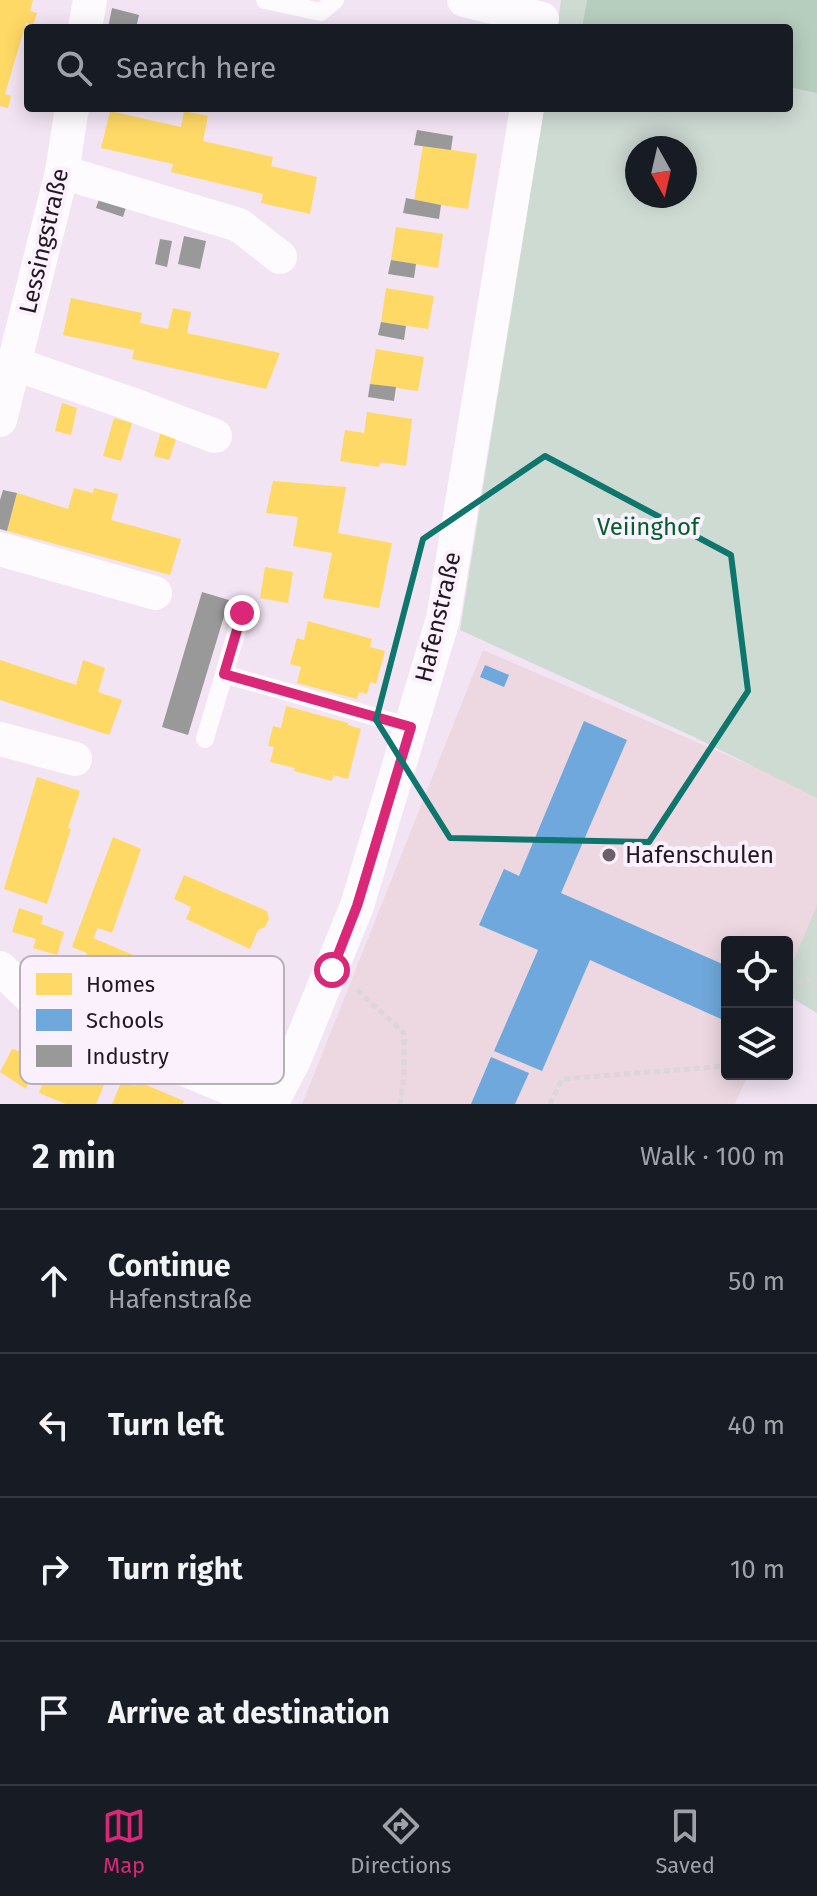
<!DOCTYPE html>
<html lang="en">
<head>
<meta charset="utf-8">
<style>
	body { margin:0; font-family:"Fira Sans",sans-serif; background:#242831; color:#f1f3f6 }
	.controls { position:absolute; right:24px; bottom:24px; display:grid; overflow:hidden; border-radius:8px; box-shadow:0 4px 20px #0003 }
	.controls button { width:72px; height:72px; display:grid; place-items:center; padding:0; border:0; border-bottom:2px solid #363941; background:#171b24; color:#f1f3f6; font:40px sans-serif }
	.compass { position:absolute; left:625px; top:136px; width:72px; height:72px; border-radius:50%; background:#171b24; box-shadow:0 4px 20px #0003; rotate:172deg }
	.stop { position:absolute; width:24px; height:24px; margin:-18px; border:6px solid #db2777; border-radius:50%; background:#fff }
	.stop.end { background:#db2777; border-color:#fff; box-shadow:0 2px 8px #0008 }
	.list { margin:0; padding:0; list-style:none }
	h2 { display:flex; justify-content:space-between; align-items:center; height:104px; margin:0; padding:0 32px; font-size:34px }
	h2 small { font-size:26px; font-weight:400; color:#9ea1a6 }
	.list li { display:grid; grid-template-columns:52px 1fr auto; gap:24px; align-items:center; box-sizing:border-box; height:144px; padding:0 32px; border-top:2px solid #363941 }
	.list b { display:block; font-size:30px; white-space:nowrap }
	.list p { margin:0; font-size:26px; white-space:nowrap; color:#9ea1a6 }
	.list em { font-size:26px; font-style:normal; color:#9ea1a6 }
	.icon { flex:none; width:44px; height:44px; fill:none; stroke:currentColor; stroke-width:2; stroke-linecap:round; stroke-linejoin:round }
	.map { position:relative; flex:none; width:817px; height:1104px; overflow:hidden }
	.search { position:absolute; background:#171b24; box-shadow:0 4px 20px #0003; left:24px; right:24px; top:24px; height:88px; display:flex; align-items:center; gap:20px; box-sizing:border-box; padding:0 28px; border-radius:8px; color:#9ea1a6; font-size:30px }
	.sheet { height:680px; background:#171b24 }
	nav { display:flex; justify-content:space-around; align-items:center; box-sizing:border-box; height:112px; border-top:2px solid #363941; background:#171b24; font-size:22px; color:#9ea1a6 }
	nav a { display:grid; justify-items:center; gap:4px }
	nav .on { color:#db2777 }
	.map>svg:first-child { display:block }
</style>
</head>
<body>
<div class="map">
<svg width="817" height="1104" viewBox="0 0 817 1104">
	<rect width="100%" height="100%" fill="#f2e4f3"/>
	<path fill="#edd8e1" d="M483 650 817 794V915L787 984V942H727V1074H748L735 1104H302Z"/>
	<g fill="#cedbd3" fill-rule="evenodd">
		<path d="M561 0H817V798L692 736 460 630 544 108H789V28H557ZM637 148H685V196H637Z"/>
		<path d="M817 905V1013L787 995V977Z"/>
	</g>
	<path fill="#b6cebe" d="M587 0H817V93L789 87V28H582Z"/>
	<g fill="#ffd966">
		<path d="M0 0H33L30 11 37 13 33 25 26 23 5 94 11 96 8 108 0 106Z"/>
		<path d="M110 111 181 127 184 111 208 116 203 141 273 157 271 166 317 177 310 214 261 203 263 194 171 172 173 164 101 148Z"/>
		<path d="M423 145 477 154 468 209 414 201Z"/>
		<path d="M396 227 443 234 438 268 391 260Z"/>
		<path d="M386 288 434 296 428 329 381 322Z"/>
		<path d="M71 298 142 313 140 323 168 329 173 308 191 312 187 333 280 353 266 389 132 359 134 350 63 335Z"/>
		<path d="M376 349 424 357 418 391 370 384Z"/>
		<path d="M62 403 77 408 71 435 55 431Z"/>
		<path d="M367 412 412 419 406 466 380 462 379 467 340 461 345 430 364 433Z"/>
		<path d="M114 418 132 423 121 461 103 456Z"/>
		<path d="M161 431 177 436 169 460 154 456Z"/>
		<path d="M273 481 346 487 338 533 392 543 379 608 323 598 332 553 293 546 298 517 266 513Z"/>
		<path d="M74 488 93 493 94 488 118 494 111 520 181 539 170 575 7 531 17 493 68 509Z"/>
		<path d="M265 567 293 572 288 603 260 598Z"/>
		<path d="M308 621 372 639 370 647 385 651 376 684 370 682 367 694 359 692 357 699 297 683 301 667 290 664 297 638 304 640Z"/>
		<path d="M0 660 76 685 83 660 105 668 98 692 122 700 109 735 0 700Z"/>
		<path d="M286 706 348 723V725L361 729 348 779 333 775 332 781 294 771 295 768 270 762 274 747 268 746 273 726 281 728Z"/>
		<path d="M37 777 80 791 68 828 71 829 47 904 4 889Z"/>
		<path d="M113 837 141 849 112 933 98 928 93 938 180 975 163 1014 77 978 87 953 72 947Z"/>
		<path d="M184 875 267 911 269 919 265 927 258 930 250 949 186 919 191 907 174 899Z"/>
		<path d="M19 908 43 916 41 924 64 932 57 955 33 948 36 939 12 932Z"/>
		<path d="M12 1049 37 1056 26 1089 0 1072Z"/>
		<path d="M55 1053 108 1075 96 1104H66L39 1093Z"/>
		<path d="M122 1080 135 1086 137 1081 184 1101 183 1104H112Z"/>
	</g>
	<g fill="#6fa8dc">
		<path d="M485 665 509 675 504 687 480 677Z"/>
		<path d="M584 721 627 740 561 893 727 966V1006L721 1019 590 960 542 1071 494 1051 538 950 479 925 504 869 519 876Z"/>
		<path d="M491 1057 529 1073 515 1104H471Z"/>
	</g>
	<g fill="#999">
		<path d="M112 8 139 15 136 28H108Z"/>
		<path d="M417 130 453 136 451 150 414 145Z"/>
		<path d="M101 193 128 201 123 217 96 208Z"/>
		<path d="M406 198 441 205 439 219 403 213Z"/>
		<path d="M184 236 206 241 200 269 178 264Z"/>
		<path d="M160 239 172 241 167 267 155 264Z"/>
		<path d="M391 260 416 264 414 278 388 274Z"/>
		<path d="M381 322 406 326 404 340 378 335Z"/>
		<path d="M370 384 396 387 394 401 368 397Z"/>
		<path d="M3 490 17 493 7 531 0 529V500Z"/>
		<path d="M202 592 229 600 188 735 162 727Z"/>
	</g>
	<g fill="none" stroke-linecap="round" stroke-linejoin="round">
		<g stroke="#dad6da" stroke-width="5" stroke-dasharray="6 4" stroke-linecap="butt">
			<path d="M787 986 817 978"/>
			<path d="M357 990 404 1033V1077L400 1104"/>
			<path d="M550 1104 562 1079 727 1066"/>
		</g>
		<g stroke="#fdfbfd" stroke-width="18">
			<path d="M265 0 321 12 335 0"/>
			<path d="M224 674 411 727"/>
			<path d="M205 739 242 613"/>
		</g>
		<g stroke="#fdfbfd" stroke-width="34">
			<path d="M464 0 542 19"/>
			<path d="M85 28 90 0"/>
			<path d="M62 172 239 225 280 257"/>
			<path d="M15 364 128 403 215 436"/>
			<path d="M0 420 62 172 72 108"/>
			<path d="M0 549 155 593"/>
			<path d="M0 739 75 759"/>
			<path d="M0 968 43 1009 267 1104"/>
			<path d="M271 1104 294 1060 357 906 443 619 527 108"/>
		</g>
	</g>
	<g fill="none" stroke-linecap="round" stroke-linejoin="round">
		<path stroke="#db2777" stroke-width="10" d="M242 613 224 674 411 727 357 906 332 970"/>
	</g>
	<path fill="none" stroke="#0f766e" stroke-width="6" stroke-linejoin="round" d="M545 456 731 555 748 691 649 842 450 838 376 720 423 539Z"/>
	<circle fill="#6a5f6a" stroke="#fbf1fc" stroke-width="3" cx="609" cy="855" r="8"/>
	<g text-anchor="middle" dominant-baseline="central" stroke-width="8" stroke-linejoin="round" paint-order="stroke">
		<g font-size="24" fill="#201721" stroke="#fbf1fc">
			<text transform="translate(44 241) rotate(-77)">Lessingstraße</text>
			<text transform="translate(438 617) rotate(-77)">Hafenstraße</text>
		</g>
		<g font-size="24" fill="#005f2c" stroke="#fbf1fc">
			<text x="648" y="527">Veiinghof</text>
		</g>
		<g font-size="24" fill="#201721" stroke="#fbf1fc" text-anchor="start">
			<text x="625" y="855">Hafenschulen</text>
		</g>
	</g>
	<rect x="20" y="956" width="264" height="128" rx="12" fill="#fbf1fc" stroke="#b9b0ba" stroke-width="2"/>
	<rect x="36" y="973" width="36" height="22" fill="#ffd966"/>
	<rect x="36" y="1009" width="36" height="22" fill="#6fa8dc"/>
	<rect x="36" y="1045" width="36" height="22" fill="#999"/>
	<g font-size="22" fill="#201721">
		<text x="86" y="992">Homes</text>
		<text x="86" y="1028">Schools</text>
		<text x="86" y="1064">Industry</text>
	</g>
</svg>
<div class="controls">
<button><svg class="icon" aria-label="locate" viewBox="0 0 24 24"><circle cx="12" cy="12" r="6"/><path d="M12 2v4M12 18v4M2 12h4M18 12h4"/></svg></button>
<button><svg class="icon" aria-label="layers" viewBox="0 0 24 24"><path d="M12 4l9 5-9 5-9-5zM3 14l9 5 9-5"/></svg></button>
</div>
<svg class="compass" viewBox="-18 -18 36 36"><path d="M0-13l5 13h-10z" fill="#e53935"/><path d="M0 13l5-13h-10z" fill="#9ea1a6"/></svg>
<div class="stop" style="left:332px;top:970px"></div>
<div class="stop end" style="left:242px;top:613px"></div>
<div class="search"><svg class="icon" aria-label="search" viewBox="0 0 24 24"><circle cx="10" cy="10" r="6"/><path d="M15 15l6 6"/></svg>Search here</div>
</div>
<section class="sheet">
<h2>2 min<small>Walk · 100 m</small></h2>
<ul class="list">
<li><svg class="icon" aria-label="ahead" viewBox="0 0 24 24"><path d="M12 20V5M6 11l6-6 6 6"/></svg><div><b>Continue</b><p>Hafenstraße</p></div><em>50 m</em></li>
<li><svg class="icon" aria-label="left" viewBox="0 0 24 24"><path d="M17 20v-9H6M10 6l-5 5 5 5"/></svg><div><b>Turn left</b></div><em>40 m</em></li>
<li><svg class="icon" aria-label="right" viewBox="0 0 24 24"><path d="M7 20v-9h11M14 6l5 5-5 5"/></svg><div><b>Turn right</b></div><em>10 m</em></li>
<li><svg class="icon" aria-label="arrive" viewBox="0 0 24 24"><path d="M6 21V4h12l-3 4 3 4H6"/></svg><div><b>Arrive at destination</b></div></li>
</ul>
</section>
<nav>
<a class="on"><svg class="icon" aria-label="map" viewBox="0 0 24 24"><path d="M3 6l6-2 6 2 6-2v14l-6 2-6-2-6 2zM9 4v14M15 6v14"/></svg>Map</a>
<a><svg class="icon" aria-label="directions" viewBox="0 0 24 24"><path d="M12 3l9 9-9 9-9-9zM9 14v-3h6M13 9l2 2-2 2"/></svg>Directions</a>
<a><svg class="icon" aria-label="saved" viewBox="0 0 24 24"><path d="M7 4h10v16l-5-4-5 4z"/></svg>Saved</a>
</nav>
</body>
</html>
